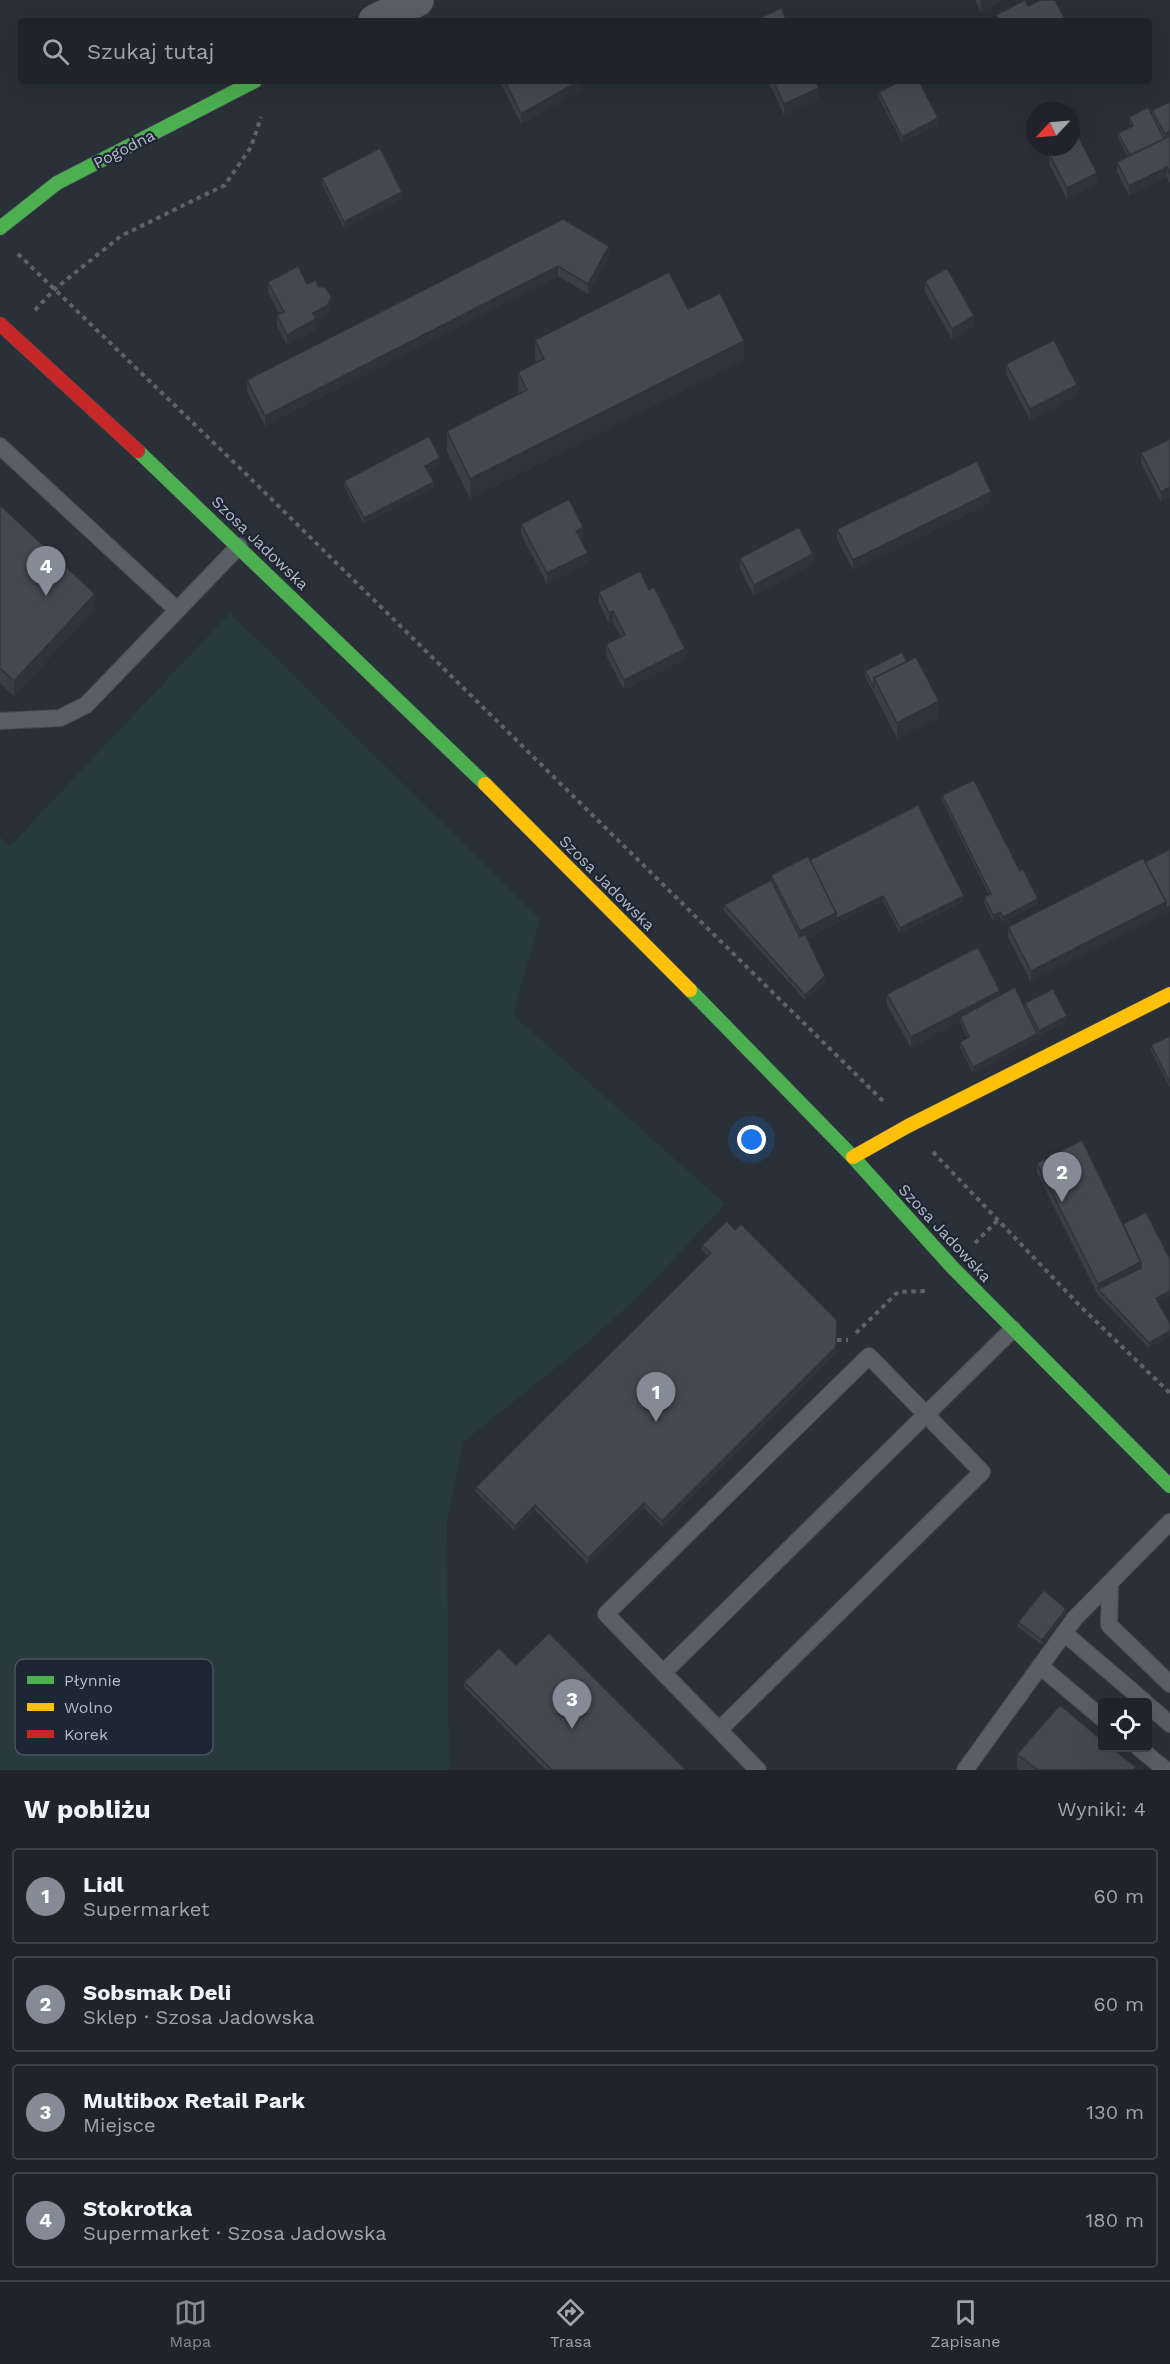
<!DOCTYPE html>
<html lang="pl">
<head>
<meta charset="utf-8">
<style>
	body { margin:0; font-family:"Work Sans",sans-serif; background:#2d3036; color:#f1f3f6 }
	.controls { position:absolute; right:18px; bottom:18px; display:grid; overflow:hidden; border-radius:6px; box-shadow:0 6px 24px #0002 }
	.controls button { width:54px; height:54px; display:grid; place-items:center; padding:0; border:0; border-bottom:2px solid #3d4147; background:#20242a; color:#f1f3f6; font:30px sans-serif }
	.compass { position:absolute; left:1026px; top:102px; width:54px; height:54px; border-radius:50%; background:#20242a; box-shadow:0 6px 24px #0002; rotate:244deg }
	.you { position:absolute; left:752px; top:1140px; width:21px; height:21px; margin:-15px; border:4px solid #fff; border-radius:50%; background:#1a73e8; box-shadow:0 0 0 9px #1a73e833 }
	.badge { display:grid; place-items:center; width:39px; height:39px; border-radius:50%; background:#848b96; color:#fff; font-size:20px; font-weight:700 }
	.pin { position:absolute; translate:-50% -50px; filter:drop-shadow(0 2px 3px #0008) }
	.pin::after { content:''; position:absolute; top:32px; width:21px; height:18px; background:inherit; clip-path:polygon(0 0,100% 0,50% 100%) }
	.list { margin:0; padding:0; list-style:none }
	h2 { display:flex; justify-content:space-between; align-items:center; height:78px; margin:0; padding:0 24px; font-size:26px }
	h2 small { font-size:20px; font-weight:400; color:#a2a4a8 }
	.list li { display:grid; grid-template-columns:39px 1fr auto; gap:18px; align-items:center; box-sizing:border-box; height:96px; margin:0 12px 12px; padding:0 12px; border:2px solid #3d4147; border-radius:6px }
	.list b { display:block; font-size:22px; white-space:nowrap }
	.list p { margin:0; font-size:20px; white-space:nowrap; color:#a2a4a8 }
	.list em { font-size:20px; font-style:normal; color:#a2a4a8 }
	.icon { flex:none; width:33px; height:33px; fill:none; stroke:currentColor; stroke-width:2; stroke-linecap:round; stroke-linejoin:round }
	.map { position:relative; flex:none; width:1170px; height:1770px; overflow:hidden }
	.search { position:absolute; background:#20242a; box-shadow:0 6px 24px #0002; left:18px; right:18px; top:18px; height:66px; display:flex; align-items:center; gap:15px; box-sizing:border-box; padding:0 21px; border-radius:6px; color:#a2a4a8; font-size:22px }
	.sheet { height:510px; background:#20242a }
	nav { display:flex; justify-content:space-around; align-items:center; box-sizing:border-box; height:84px; border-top:2px solid #3d4147; background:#20242a; font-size:16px; color:#a2a4a8 }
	nav a { display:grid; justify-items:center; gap:3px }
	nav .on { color:#848b96 }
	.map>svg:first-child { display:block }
</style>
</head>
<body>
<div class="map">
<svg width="1170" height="1770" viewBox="0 0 1170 1770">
	<rect width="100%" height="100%" fill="#2a3038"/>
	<path fill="#273a3e" d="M230 613 540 919 513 1015 725 1204 641 1294 583 1346 463 1442 447 1520 449 1770H0V837L10 846Z"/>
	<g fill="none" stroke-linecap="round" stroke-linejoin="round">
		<defs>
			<g id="lane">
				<path d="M0 446 177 610"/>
				<path d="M0 721 60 718 86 705 239 546"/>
				<path d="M1110 1584 1109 1625 1170 1684"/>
				<path d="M1064 1633 1145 1702"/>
				<path d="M1040 1666 1102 1718"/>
				<path d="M663 1673 1013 1329"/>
				<path d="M1148 1705 1170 1724"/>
				<path d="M719 1730 982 1472 869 1356 606 1614 758 1770"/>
				<path d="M1139 1748 1166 1770"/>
				<path d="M965 1770 1075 1618 1170 1522"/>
			</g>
			<path id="street" d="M375 21 417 0"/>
			<g id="fast">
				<path d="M0 228 57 183 255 81"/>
				<path d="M138 451 485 784"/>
				<path d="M690 990 853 1157 952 1267 1170 1486"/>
			</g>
			<g id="slow">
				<path d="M485 784 690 990"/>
				<path d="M853 1157 908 1126 1170 994"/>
			</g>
			<path id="jam" d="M0 324 138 451"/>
		</defs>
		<use href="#lane" stroke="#484c53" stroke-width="18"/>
		<use href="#street" stroke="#484c53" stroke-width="34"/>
		<use href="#fast" stroke="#484c53" stroke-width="15"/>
		<use href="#slow" stroke="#484c53" stroke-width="15"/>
		<use href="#jam" stroke="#484c53" stroke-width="15"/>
		<g stroke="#5d636a" stroke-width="4" stroke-dasharray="4.5 4.5" stroke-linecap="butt">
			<path d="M18 254 249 477 883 1101"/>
			<path d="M35 310 56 288 121 236 225 185 251 147 261 117"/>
			<path d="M933 1152 1080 1306 1170 1393"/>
			<path d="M975 1243 998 1220"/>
			<path d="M856 1333 898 1292 928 1291"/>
			<path d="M837 1340H848"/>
		</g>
		<use href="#lane" stroke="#5a5e66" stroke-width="16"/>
		<use href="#street" stroke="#5a5e66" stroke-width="33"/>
		<use href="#fast" stroke="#4caf50" stroke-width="14"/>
		<use href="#slow" stroke="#ffc107" stroke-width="14"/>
		<use href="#jam" stroke="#c62828" stroke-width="14"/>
	</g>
	<g fill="#3a3f45">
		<path d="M975 0H1003L981 12Z"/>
		<path d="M501 81H582V90L521 124 501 84Z"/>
		<path d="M768 81H815L819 99 784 115Z"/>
		<path d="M879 92 938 124 902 142 879 98Z"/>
		<path d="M1170 102V184L1167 177 1129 196 1117 172V162L1128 157 1118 138V133L1131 127 1129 122V117L1152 115V110Z"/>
		<path d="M1049 154 1097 183 1067 199 1049 164Z"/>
		<path d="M322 178 402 198 344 228 322 184Z"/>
		<path d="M563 219 609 256 588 294 558 276 265 426 247 391V380Z"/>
		<path d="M925 281 974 327 952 339 925 292Z"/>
		<path d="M268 282 307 284 331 307 328 316 316 322V330L287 345 277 326V315L279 314 268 292Z"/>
		<path d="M688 309 744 360 470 499 447 451V431L519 394 518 392V372L536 362 535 360V340Z"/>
		<path d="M1006 364 1077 396 1030 420 1006 374Z"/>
		<path d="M1170 439 1161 502 1141 463V453Z"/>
		<path d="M440 464 428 470 434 487 364 524 344 486V481Z"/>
		<path d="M991 503 853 570 837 539V529Z"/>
		<path d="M0 505 95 609 14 696 0 683Z"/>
		<path d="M521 524 583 538 581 539 588 563 547 584 521 534Z"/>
		<path d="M740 558 813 564 754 596 740 569Z"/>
		<path d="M599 592 685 660 624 690 606 655V644L621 637 613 622 609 624 599 603Z"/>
		<path d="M865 671 939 717 897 738 865 676Z"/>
		<path d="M942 795 1020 871 1038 904 1003 922 1000 917 993 921 984 903V897L989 895 942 800Z"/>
		<path d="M1143 858 1031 982 1008 937V927Z"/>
		<path d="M810 860 964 901 900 933 883 901 807 938 825 982 805 1000 724 911V905L771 880V875Z"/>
		<path d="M887 994 1000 995 1025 1008V1003L1067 1021 1039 1036 1029 1017 1037 1039 973 1073 960 1047V1042L967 1038 960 1022 911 1048 887 1005Z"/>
		<path d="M1170 1036V1088L1151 1051V1045Z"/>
		<path d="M1037 1163 1159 1302 1170 1324V1336L1149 1348 1098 1295 1037 1173Z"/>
		<path d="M735 1230 837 1320 836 1353 662 1526 644 1508 588 1564 535 1510 515 1531 476 1492V1487L708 1256 702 1250V1245Z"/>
		<path d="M1066 1614 1042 1645 1018 1627V1622Z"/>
		<path d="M516 1665 686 1770H546L464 1687V1682Z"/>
		<path d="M1017 1754 1136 1770H1018L1017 1769Z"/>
	</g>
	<g fill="#303338">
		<path d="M983 0H1003L981 12V1Z"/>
		<path d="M579 81H582V90L521 124V114Z"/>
		<path d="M819 88V99L784 115V104Z"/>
		<path d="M938 118V124L902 142V137Z"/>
		<path d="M1170 131V142L1165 139V134Z"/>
		<path d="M1167 167V177L1129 196V186Z"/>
		<path d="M1097 173V183L1067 199V188Z"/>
		<path d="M402 192V198L344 228V222Z"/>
		<path d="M609 246V256L588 294V284Z"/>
		<path d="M558 266V276L265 426V416Z"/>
		<path d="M331 297V307L328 316 316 322V330L287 345V335Z"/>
		<path d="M974 316V327L952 339V329Z"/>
		<path d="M744 341V360L470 499V479Z"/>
		<path d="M1077 385V396L1030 420V409Z"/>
		<path d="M440 458V464L425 471V466Z"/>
		<path d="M434 482V487L364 524V518Z"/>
		<path d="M1170 487V498L1161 502V492Z"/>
		<path d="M991 492V503L853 570V560Z"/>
		<path d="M583 527V538L576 541V531Z"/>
		<path d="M588 553V563L547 584V573Z"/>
		<path d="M813 554V564L754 596V585Z"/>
		<path d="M95 594V609L14 696V681Z"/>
		<path d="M613 611V622L609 624V613Z"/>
		<path d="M685 649V660L624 690V680Z"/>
		<path d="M939 701V717L897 738V723Z"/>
		<path d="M883 896V901L800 942V931L836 913Z"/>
		<path d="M964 896V901L900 933V928Z"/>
		<path d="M1038 899V904L1003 922V917Z"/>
		<path d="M1166 902 1170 906V911L1031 982V971Z"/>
		<path d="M1000 912V917L993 921V915Z"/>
		<path d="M825 976V982L805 1000V995Z"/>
		<path d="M1000 991V1001L960 1017V1022L911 1048V1037Z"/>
		<path d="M1067 1016V1021L1039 1036V1031Z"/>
		<path d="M1037 1034V1039L973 1073V1067Z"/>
		<path d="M1141 1262V1273L1098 1289V1284Z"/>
		<path d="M1170 1291V1296L1156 1303V1298Z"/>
		<path d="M1170 1331V1336L1149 1348V1343Z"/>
		<path d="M836 1347V1353L662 1526V1521Z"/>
		<path d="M644 1503V1508L588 1564V1558Z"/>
		<path d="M535 1505V1510L515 1531V1526Z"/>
		<path d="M1066 1609V1614L1042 1645V1640Z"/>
	</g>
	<g fill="#444950" stroke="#303338" stroke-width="1.5">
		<path d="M1025 0 1028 6 1040 0H1055L1066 21H999L996 15Z"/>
		<path d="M781 8 787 21H753Z"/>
		<path d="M505 81H579L521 114Z"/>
		<path d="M773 81H815L819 88 784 104Z"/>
		<path d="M901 81H919L938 118 902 137 879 92Z"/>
		<path d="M1170 102V131L1165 134 1152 110Z"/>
		<path d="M1148 107 1164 139 1130 155 1118 133 1133 126 1129 117Z"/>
		<path d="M1170 136V174L1167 167 1129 186 1117 162Z"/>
		<path d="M1079 138 1097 173 1067 188 1049 154 1061 147H1071V142Z"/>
		<path d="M380 148 402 192 344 222 322 178Z"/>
		<path d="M563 219 609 246 588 284 558 266 265 416 247 380Z"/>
		<path d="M298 266 307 284 316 280 318 286 326 288 331 297 328 305 313 313 316 319 287 335 277 315 284 312 268 282Z"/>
		<path d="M947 268 974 316 952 329 925 281Z"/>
		<path d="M669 272 688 309 720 293 744 341 470 479 447 431 527 390 518 372 544 359 535 340Z"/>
		<path d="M1054 340 1077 385 1030 409 1006 364Z"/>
		<path d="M429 436 440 458 425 466 434 482 364 518 344 481Z"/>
		<path d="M1170 439V487L1161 492 1141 453Z"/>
		<path d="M977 461 991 492 853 560 837 529Z"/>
		<path d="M569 499 583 527 576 531 588 553 547 573 521 524Z"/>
		<path d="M0 505 95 594 14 681 0 668Z"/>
		<path d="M799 527 813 554 754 585 740 558Z"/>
		<path d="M640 571 649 590 654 587 685 649 624 680 606 644 625 635 613 611 609 613 599 592Z"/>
		<path d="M902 652 907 662 874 678V688L865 671Z"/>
		<path d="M916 657 939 701 897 723 874 678Z"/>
		<path d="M974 780 1020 871 1023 869 1038 899 1003 917 1000 912 993 915 984 897 991 894 942 795Z"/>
		<path d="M918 805 964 896 900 928 883 896 836 919V913L810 860Z"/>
		<path d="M1170 849V906L1166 908V902L1145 862Z"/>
		<path d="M808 856 836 913 800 931 771 875Z"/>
		<path d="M1143 858 1166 902 1031 971 1008 927Z"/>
		<path d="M771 880 800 937 805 934 825 976 805 995 724 905Z"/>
		<path d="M978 947 1000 991 911 1037 887 994Z"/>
		<path d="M1015 987 1037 1034 973 1067 960 1042 969 1037 960 1017Z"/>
		<path d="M1053 989 1067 1016 1039 1031 1025 1003Z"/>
		<path d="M1170 1036V1083L1151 1045Z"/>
		<path d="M1082 1140 1141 1262 1098 1284 1037 1163Z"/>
		<path d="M1146 1212 1170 1259V1291L1156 1298 1170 1324V1331L1149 1343 1098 1289 1141 1268V1262L1123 1224Z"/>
		<path d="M727 1221 735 1230 741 1224 837 1320 836 1347 662 1521 644 1503 588 1558 535 1505 515 1526 476 1487 711 1253 702 1245Z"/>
		<path d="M1044 1590 1066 1609 1042 1640 1018 1622Z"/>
		<path d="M549 1633 686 1770H552L464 1682 499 1648 516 1665Z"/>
		<path d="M1060 1705 1102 1740V1748H1112L1136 1767 1134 1770H1038L1017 1754Z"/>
	</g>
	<g text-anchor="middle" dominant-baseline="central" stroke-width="4.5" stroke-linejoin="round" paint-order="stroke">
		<g font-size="16" fill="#b4bcc9" stroke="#1d2633">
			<text transform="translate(124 149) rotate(-27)">Pogodna</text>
			<text transform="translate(260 543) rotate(44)">Szosa Jadowska</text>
			<text transform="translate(607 883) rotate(45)">Szosa Jadowska</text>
			<text transform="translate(945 1233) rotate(47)">Szosa Jadowska</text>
		</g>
	</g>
	<rect x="15" y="1659" width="198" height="96" rx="9" fill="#1d2633" stroke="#4a5360" stroke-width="1.5"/>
	<rect x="27" y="1676" width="27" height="8" fill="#4caf50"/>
	<rect x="27" y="1703" width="27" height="8" fill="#ffc107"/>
	<rect x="27" y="1730" width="27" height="8" fill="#c62828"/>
	<g font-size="16" fill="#b4bcc9">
		<text x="64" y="1686">Płynnie</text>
		<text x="64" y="1713">Wolno</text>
		<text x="64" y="1740">Korek</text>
	</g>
</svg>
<div class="controls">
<button><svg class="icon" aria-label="locate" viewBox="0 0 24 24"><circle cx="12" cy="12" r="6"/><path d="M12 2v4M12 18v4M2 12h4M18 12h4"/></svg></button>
</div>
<svg class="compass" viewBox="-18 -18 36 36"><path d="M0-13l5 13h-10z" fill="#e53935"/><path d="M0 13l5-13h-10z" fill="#a2a4a8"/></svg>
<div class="you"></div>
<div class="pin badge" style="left:656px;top:1422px">1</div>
<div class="pin badge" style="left:1062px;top:1202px">2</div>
<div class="pin badge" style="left:572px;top:1729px">3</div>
<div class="pin badge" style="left:46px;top:596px">4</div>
<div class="search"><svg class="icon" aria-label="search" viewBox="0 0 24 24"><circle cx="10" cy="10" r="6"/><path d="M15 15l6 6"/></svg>Szukaj tutaj</div>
</div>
<section class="sheet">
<h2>W pobliżu<small>Wyniki: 4</small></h2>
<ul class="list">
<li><span class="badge">1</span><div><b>Lidl</b><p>Supermarket</p></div><em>60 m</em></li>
<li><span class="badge">2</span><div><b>Sobsmak Deli</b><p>Sklep · Szosa Jadowska</p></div><em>60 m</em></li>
<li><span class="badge">3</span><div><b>Multibox Retail Park</b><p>Miejsce</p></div><em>130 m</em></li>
<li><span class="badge">4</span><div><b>Stokrotka</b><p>Supermarket · Szosa Jadowska</p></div><em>180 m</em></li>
</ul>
</section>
<nav>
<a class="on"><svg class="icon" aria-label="map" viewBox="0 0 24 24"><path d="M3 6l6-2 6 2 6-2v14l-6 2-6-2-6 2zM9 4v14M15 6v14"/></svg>Mapa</a>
<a><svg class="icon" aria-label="directions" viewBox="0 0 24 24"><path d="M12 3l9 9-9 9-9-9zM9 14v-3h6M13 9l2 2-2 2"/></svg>Trasa</a>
<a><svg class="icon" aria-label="saved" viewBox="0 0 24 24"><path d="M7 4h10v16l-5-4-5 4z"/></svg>Zapisane</a>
</nav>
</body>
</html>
